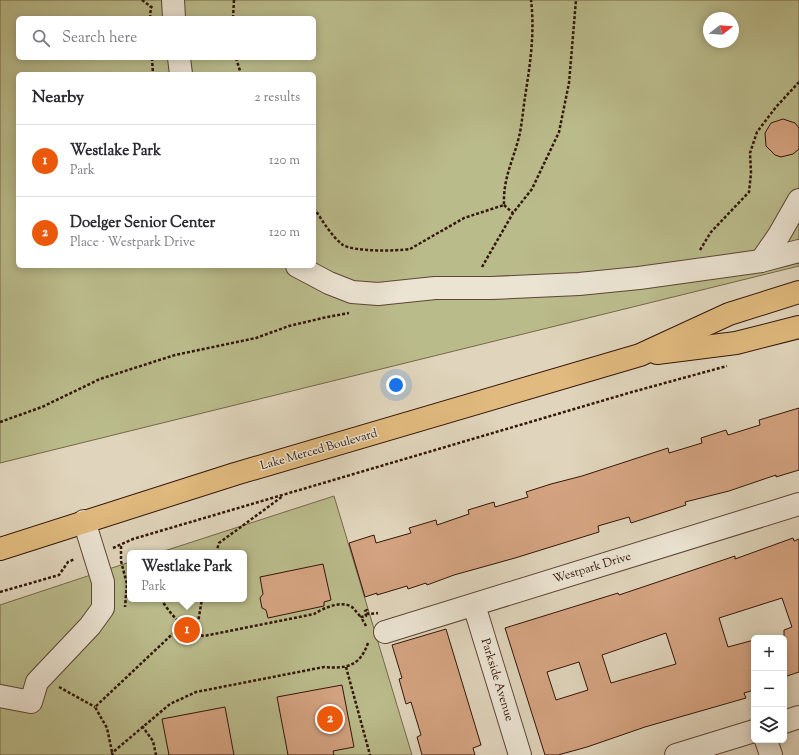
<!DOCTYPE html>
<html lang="en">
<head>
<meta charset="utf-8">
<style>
	body { margin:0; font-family:"Sorts Mill Goudy",serif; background:#f2f2f3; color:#2b2b33 }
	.controls { position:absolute; right:12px; bottom:12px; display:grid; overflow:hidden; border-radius:6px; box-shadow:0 2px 10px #0003 }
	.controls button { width:36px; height:36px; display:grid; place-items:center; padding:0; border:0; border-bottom:1px solid #e1e1e2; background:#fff; color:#2b2b33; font:20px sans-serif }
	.compass { position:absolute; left:703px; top:12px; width:36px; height:36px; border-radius:50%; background:#fff; box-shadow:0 2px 10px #0003; rotate:73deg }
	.you { position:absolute; left:396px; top:385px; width:14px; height:14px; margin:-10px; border:3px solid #fff; border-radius:50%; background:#1a73e8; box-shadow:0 0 0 6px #1a73e833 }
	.badge { display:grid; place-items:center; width:26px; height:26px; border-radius:50%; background:#ea580c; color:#fff; font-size:13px; font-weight:700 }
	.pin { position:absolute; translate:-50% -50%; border:2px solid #fff; box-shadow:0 1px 4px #0006 }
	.popup { position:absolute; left:127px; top:550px; width:120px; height:52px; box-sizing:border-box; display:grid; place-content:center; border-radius:6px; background:#fff; filter:drop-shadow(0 1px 3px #0005); font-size:13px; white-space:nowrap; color:#7c7c81 }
	.popup b { font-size:15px; color:#2b2b33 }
	.popup::after { content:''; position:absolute; left:50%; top:100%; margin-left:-8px; border:8px solid transparent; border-top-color:#fff }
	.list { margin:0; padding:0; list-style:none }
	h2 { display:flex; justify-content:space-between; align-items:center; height:52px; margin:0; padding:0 16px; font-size:17px }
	h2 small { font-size:13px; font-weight:400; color:#7c7c81 }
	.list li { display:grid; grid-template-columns:26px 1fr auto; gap:12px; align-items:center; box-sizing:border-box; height:72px; padding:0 16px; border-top:1px solid #e1e1e2 }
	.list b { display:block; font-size:15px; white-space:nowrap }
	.list p { margin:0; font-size:13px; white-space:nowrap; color:#7c7c81 }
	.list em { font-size:13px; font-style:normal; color:#7c7c81 }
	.icon { flex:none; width:22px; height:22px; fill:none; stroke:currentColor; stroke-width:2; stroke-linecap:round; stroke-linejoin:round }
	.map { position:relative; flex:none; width:799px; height:755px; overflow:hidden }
	.search { position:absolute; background:#fff; box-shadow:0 2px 10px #0003; left:16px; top:16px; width:300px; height:44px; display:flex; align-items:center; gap:10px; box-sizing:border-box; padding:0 14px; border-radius:6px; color:#7c7c81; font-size:15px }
	.panel { position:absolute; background:#fff; box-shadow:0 2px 10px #0003; left:16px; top:72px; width:300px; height:196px; border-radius:6px }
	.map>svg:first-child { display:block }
</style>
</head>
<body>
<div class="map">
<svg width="799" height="755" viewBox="0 0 799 755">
	<rect width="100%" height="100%" fill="#e0d5bc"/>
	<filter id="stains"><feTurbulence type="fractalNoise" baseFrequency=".005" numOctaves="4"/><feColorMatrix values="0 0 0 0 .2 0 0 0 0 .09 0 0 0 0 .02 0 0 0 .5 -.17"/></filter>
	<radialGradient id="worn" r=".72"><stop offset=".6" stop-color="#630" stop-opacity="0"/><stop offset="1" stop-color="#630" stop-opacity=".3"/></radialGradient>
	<g fill="#babb8b" stroke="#76684a" fill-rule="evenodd">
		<path d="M0 0H799V266L0 463ZM18 18H314V58H18ZM709 18H733V42H709ZM18 74H314V266H18Z"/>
		<path d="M334 496 412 755H0V605L130 562V599H244V553H158Z"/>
	</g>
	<g fill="#d5a482" stroke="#331509" fill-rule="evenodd">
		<path d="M783 119 795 123 799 128V149L793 154 781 157 775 155 766 146 765 133 771 123Z"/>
		<path d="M799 408V470L776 477V475L729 491 685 502 686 505 631 523 629 517 598 526 599 532 515 558 454 575 427 585 426 583 408 589 407 586 377 595V593L365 597 349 543 374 535 376 543 411 533 409 528 436 520 437 525 469 514 468 510 494 502 495 507 528 497 526 492 551 484 582 476 668 448 669 453 702 443 701 438 726 430 728 435 760 425 759 420Z"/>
		<path d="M793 538 794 541 799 539V672L784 677V630L792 627 782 598 719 618 728 647 754 640V690L744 693 746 698 645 727 587 747 558 755H545L505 628 618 593 619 595 735 556V559ZM666 633 676 664 611 683 602 655ZM579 662 588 690 556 700 547 672Z"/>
		<path d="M323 564 331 600 324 602V606L268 618 266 610 262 608 260 598 263 594 260 577Z"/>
		<path d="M446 629 481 745 473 748 475 755H422L417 737 421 735 411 702 406 704 399 679 402 678 392 645Z"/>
		<path d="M342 685 354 747 333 751 334 755H288L277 697Z"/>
		<path d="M225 707 234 755H169L162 719Z"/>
	</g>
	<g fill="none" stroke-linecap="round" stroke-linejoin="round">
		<defs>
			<g id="minor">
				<path d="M173 0 174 18"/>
				<path d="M179 58 181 74"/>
				<path d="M761 261 779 235 799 200"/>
				<path d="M297 266 329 283 352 292 378 294 435 288H491L579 284 639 278 761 261 799 251"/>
				<path d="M474 605 520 755"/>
				<path d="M385 632 799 504"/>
				<path d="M0 696 31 702 37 682 90 626 103 608V582L84 521"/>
				<path d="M784 722 799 717"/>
				<path d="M766 740 771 755"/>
				<path d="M676 755 754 731"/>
			</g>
			<g id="major">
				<path d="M657 353 736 343 799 327"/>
				<path d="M0 549 235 474 640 355 729 314 799 292"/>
			</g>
		</defs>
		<use href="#minor" stroke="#5e4536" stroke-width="24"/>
		<use href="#major" stroke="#331509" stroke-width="24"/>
		<g stroke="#331509" stroke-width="2.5" stroke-dasharray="3 2" stroke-linecap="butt">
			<path d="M142 0 154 9"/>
			<path d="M150 18 151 6"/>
			<path d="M233 18 234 0"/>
			<path d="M152 58 153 74"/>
			<path d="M236 58 241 74"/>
			<path d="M504 205 513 213"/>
			<path d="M314 208C322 220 332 237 343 245 355 252 397 251 410 249L464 218 504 205C503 178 513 161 519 137 522 124 523 110 525 97 530 65 535 33 531 0"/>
			<path d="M700 250 711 232 749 192 751 173 750 153 757 132 776 107 799 82"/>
			<path d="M482 267 513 213 532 189 559 132 569 83 576 0"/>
			<path d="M0 422 42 407 100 379 175 355 256 338 289 326 327 317 349 313"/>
			<path d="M121 546V561L127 584 125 607"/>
			<path d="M113 548 133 539 632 392 727 366"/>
			<path d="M216 553 219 543 283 496"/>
			<path d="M0 592 59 575 68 562 75 559"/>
			<path d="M161 599C170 614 186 633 204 636L314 614C324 608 341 600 352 607 355 610 358 614 361 617"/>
			<path d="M366 626 361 617 366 616 365 611 367 610 368 614 378 613"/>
			<path d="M196 634 202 599"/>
			<path d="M346 667 370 755"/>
			<path d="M59 687 95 707"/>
			<path d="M142 726 153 741 156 755"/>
			<path d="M112 752 107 728 95 707 183 624"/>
			<path d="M113 755 112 753 170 704 196 692 324 667C347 669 360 666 368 643"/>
		</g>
		<use href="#minor" stroke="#ebe4d3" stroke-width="22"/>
		<use href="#major" stroke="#e0ba7e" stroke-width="22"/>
	</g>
	<g text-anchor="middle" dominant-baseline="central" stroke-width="3" stroke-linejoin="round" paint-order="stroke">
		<g font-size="12" fill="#331509" stroke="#ebe4d3">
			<text transform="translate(319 450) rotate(-16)">Lake Merced Boulevard</text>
			<text transform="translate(592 568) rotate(-17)">Westpark Drive</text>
			<text transform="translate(497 680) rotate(73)">Parkside Avenue</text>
		</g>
	</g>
	<rect width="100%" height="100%" filter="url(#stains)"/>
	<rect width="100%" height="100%" fill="url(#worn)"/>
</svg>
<div class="controls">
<button>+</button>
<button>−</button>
<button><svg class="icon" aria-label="layers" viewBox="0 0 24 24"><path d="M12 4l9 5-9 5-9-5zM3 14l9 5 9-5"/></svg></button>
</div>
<svg class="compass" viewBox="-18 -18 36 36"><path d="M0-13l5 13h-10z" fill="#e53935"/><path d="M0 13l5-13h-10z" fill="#7c7c81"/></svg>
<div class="you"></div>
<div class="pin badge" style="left:187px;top:630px">1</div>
<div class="popup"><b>Westlake Park</b>Park</div>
<div class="pin badge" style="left:330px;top:719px">2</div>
<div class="search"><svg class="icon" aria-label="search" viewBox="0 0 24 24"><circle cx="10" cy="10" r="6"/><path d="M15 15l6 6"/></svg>Search here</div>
<section class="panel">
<h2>Nearby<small>2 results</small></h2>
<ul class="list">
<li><span class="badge">1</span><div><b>Westlake Park</b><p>Park</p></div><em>120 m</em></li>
<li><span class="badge">2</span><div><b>Doelger Senior Center</b><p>Place · Westpark Drive</p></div><em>120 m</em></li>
</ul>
</section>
</div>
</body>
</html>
